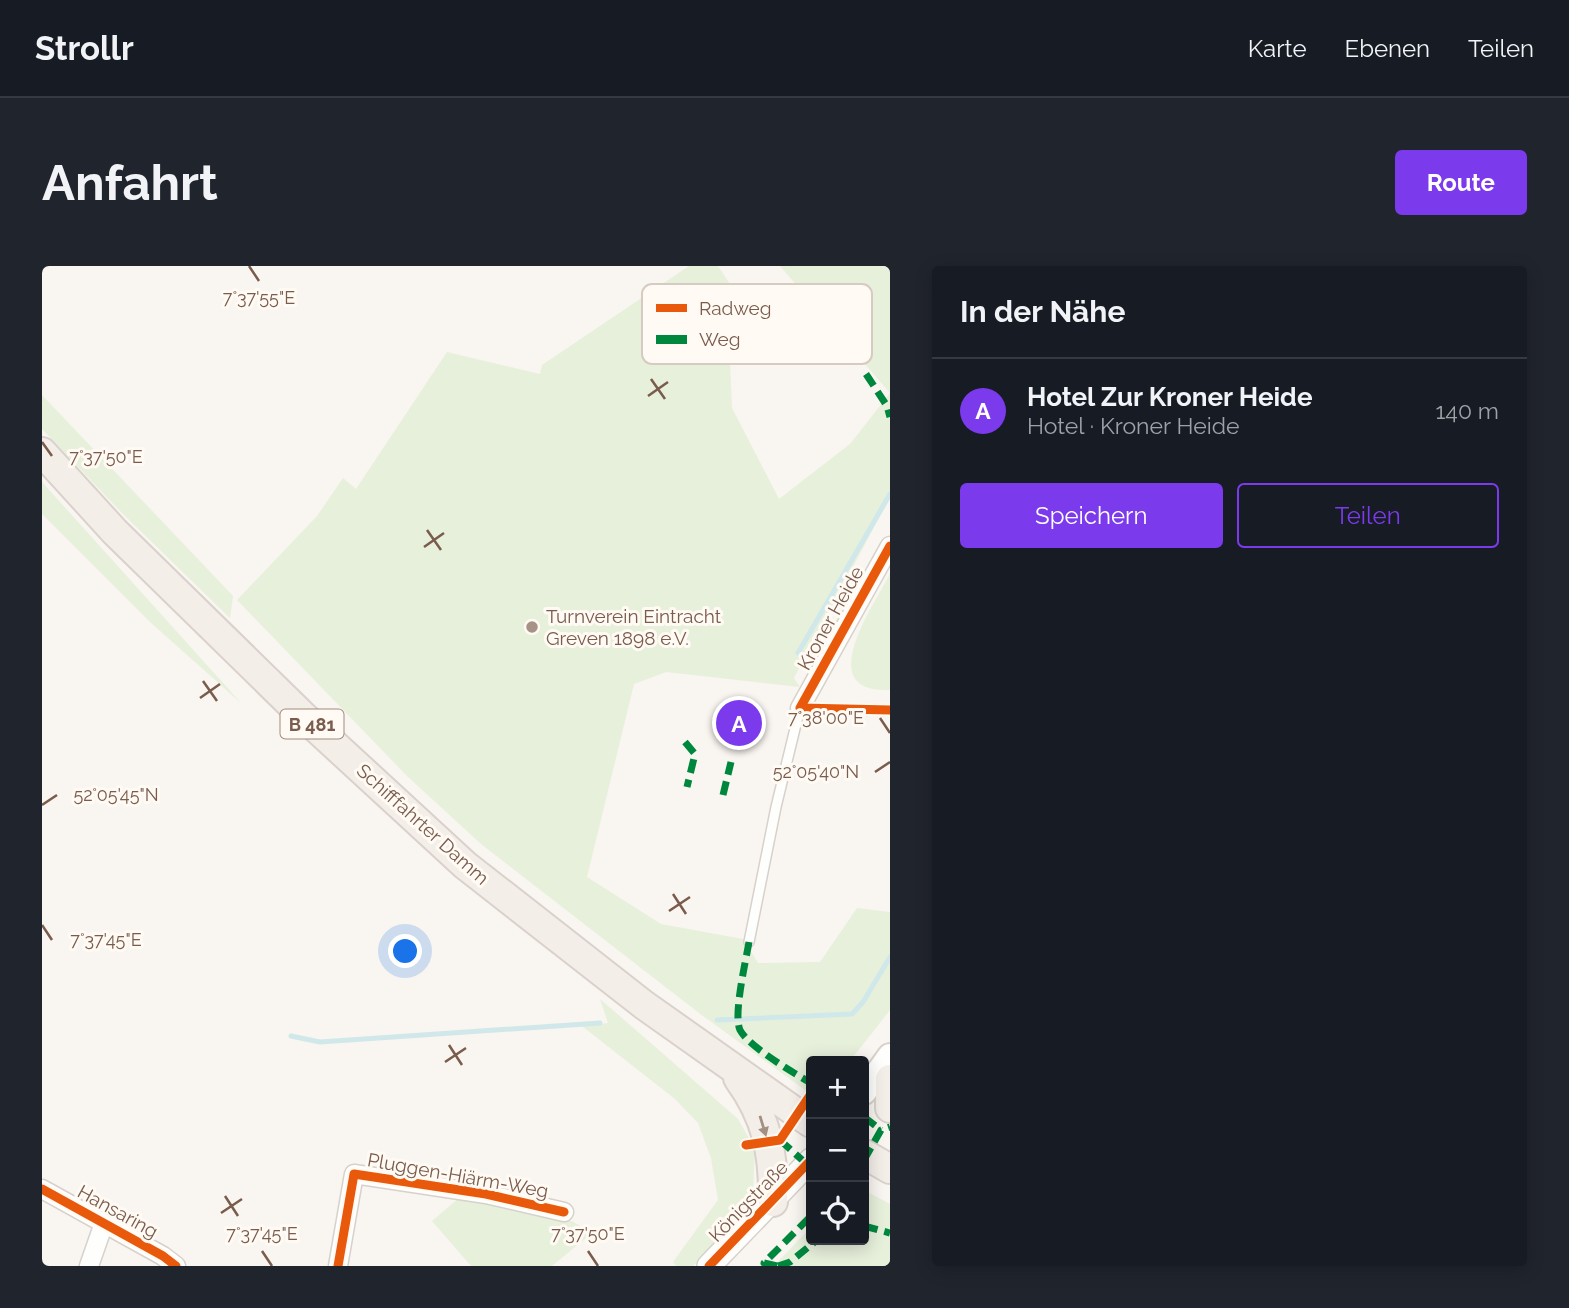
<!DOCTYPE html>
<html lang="de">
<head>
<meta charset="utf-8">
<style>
	body { margin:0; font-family:Raleway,sans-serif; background:#20242c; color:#f1f3f6 }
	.controls { position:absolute; right:21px; bottom:21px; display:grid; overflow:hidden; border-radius:7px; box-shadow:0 4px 18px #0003 }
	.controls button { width:63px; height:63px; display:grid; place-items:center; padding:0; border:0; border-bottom:2px solid #363941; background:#171b24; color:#f1f3f6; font:35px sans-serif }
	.you { position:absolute; left:364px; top:686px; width:24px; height:24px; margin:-18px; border:5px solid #fff; border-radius:50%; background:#1a73e8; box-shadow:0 0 0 10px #1a73e833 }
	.badge { display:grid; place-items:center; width:46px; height:46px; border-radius:50%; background:#7c3aed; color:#fff; font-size:23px; font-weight:700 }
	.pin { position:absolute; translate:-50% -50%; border:4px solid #fff; box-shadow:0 2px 7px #0006 }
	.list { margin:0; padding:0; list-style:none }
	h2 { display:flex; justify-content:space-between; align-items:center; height:91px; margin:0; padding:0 28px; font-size:30px }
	h2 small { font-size:23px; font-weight:400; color:#9ea1a6 }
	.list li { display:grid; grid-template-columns:46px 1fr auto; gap:21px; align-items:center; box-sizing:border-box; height:105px; padding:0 28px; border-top:2px solid #363941 }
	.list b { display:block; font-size:26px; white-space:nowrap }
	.list p { margin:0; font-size:23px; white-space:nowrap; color:#9ea1a6 }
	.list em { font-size:23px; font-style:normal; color:#9ea1a6 }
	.actions { display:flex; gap:14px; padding:21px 28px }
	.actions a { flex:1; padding:16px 0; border:2px solid #7c3aed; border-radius:7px; text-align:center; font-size:24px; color:#7c3aed }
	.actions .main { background:#7c3aed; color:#fff }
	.icon { flex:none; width:38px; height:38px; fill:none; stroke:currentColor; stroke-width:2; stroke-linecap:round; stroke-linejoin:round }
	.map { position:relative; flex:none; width:848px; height:1000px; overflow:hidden; border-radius:7px }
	header { display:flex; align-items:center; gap:42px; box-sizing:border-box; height:98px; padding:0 35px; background:#171b24; border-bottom:2px solid #363941 }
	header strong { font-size:33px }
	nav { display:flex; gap:38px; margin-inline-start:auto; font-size:24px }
	.intro { display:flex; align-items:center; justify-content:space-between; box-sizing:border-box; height:168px; padding:0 42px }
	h1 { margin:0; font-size:49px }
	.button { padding:18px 32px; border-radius:7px; background:#7c3aed; color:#fff; font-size:24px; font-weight:700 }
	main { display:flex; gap:42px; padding:0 42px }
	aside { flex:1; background:#171b24; border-radius:7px; box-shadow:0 4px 18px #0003 }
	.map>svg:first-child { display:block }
</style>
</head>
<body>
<header>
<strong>Strollr</strong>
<nav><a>Karte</a><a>Ebenen</a><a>Teilen</a></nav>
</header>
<div class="intro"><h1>Anfahrt</h1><a class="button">Route</a></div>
<main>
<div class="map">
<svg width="848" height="1000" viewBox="0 0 848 1000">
	<rect width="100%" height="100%" fill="#f9f5f0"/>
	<g fill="#e7f0db">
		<path d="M647 0H676L703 41 687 69 690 142 737 233 808 178 848 127 738 0H848V231L752 412 758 421 624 406 592 418 545 611 619 658 701 673 716 697 778 696 815 642 848 646V744L808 795H769V822L763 824 657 747 439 578 365 510 195 334 275 250 301 212 314 223 405 86 498 108 500 99Z"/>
		<path d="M0 129 191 330 188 352 78 245 0 163Z"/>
		<path d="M0 216 199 437 108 356 0 248Z"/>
		<path d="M848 308V424C770 427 831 341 848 308Z"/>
		<path d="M558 733 696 853 713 883 711 926 693 962 651 1000H634L631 996 676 934 669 892 656 857 633 833 540 760 566 757Z"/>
		<path d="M822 924 848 938V1000H732L769 961V974H822Z"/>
		<path d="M418 931 530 955 550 967 510 1000H429L390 955Z"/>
	</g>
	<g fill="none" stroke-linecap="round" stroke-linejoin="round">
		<g stroke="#d0e8ea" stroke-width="5">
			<path d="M756 387 848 228"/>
			<path d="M675 754 810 748 821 736 848 691"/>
			<path d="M249 770 278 776 558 757"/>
		</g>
		<defs>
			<path id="service" d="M707 676 734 541 758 442 848 444"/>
			<g id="minor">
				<path d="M758 442 848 280"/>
				<path d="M0 923 121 990 134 1000"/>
				<path d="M47 1000 62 957"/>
				<path d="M296 1000 312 908 444 928 522 946"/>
			</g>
			<path id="tertiary" d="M667 1000 769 894"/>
			<path id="secondary" d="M822 826 848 790"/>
			<g id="primary">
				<path d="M0 186 73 266 260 449 423 599 602 739 769 857"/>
				<path d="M696 812C725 852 732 887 731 936"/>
				<path d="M848 813V842"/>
				<path d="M822 888 848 903"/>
			</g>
		</defs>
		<use href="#service" stroke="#d7d1cb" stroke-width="12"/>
		<use href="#minor" stroke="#d7d1cb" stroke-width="21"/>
		<use href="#tertiary" stroke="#d7d1cb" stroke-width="26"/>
		<use href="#secondary" stroke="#d9d2cb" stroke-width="28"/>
		<use href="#primary" stroke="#dad1cc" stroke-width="32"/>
		<use href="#service" stroke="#fefefd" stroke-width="9"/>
		<use href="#minor" stroke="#fefefd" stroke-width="18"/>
		<use href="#tertiary" stroke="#fefefd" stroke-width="23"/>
		<use href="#secondary" stroke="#fefefd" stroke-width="24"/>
		<use href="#primary" stroke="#f3eee8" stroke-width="28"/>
		<g stroke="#00873e" stroke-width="7" stroke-dasharray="14 7" stroke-linecap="butt">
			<path d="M824 108 845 140 848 151"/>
			<path d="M643 476 653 488 645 521"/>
			<path d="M681 529 689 496"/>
			<path d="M707 676C704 694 691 749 698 764 706 780 753 808 769 817"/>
			<path d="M822 851 839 864"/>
			<path d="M738 874 769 902"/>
			<path d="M822 894 839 864 848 861"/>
			<path d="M822 960 848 967"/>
			<path d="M735 1000 722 997 769 950"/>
			<path d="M736 1000 748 996 775 974"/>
		</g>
		<defs>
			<g id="cycleway">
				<path d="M848 280 758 442 848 444"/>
				<path d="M704 879 738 874 769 828"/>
				<path d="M0 923 121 990 134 1000"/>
				<path d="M296 1000 312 908 444 928 522 946"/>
				<path d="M667 1000 769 894"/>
			</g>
		</defs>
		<use href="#cycleway" stroke="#fffaf3" stroke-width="13"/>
		<use href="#cycleway" stroke="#e8590c" stroke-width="9"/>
	</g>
	<defs><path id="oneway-solid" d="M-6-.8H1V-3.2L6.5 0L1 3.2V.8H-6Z" transform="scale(1.75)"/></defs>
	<use fill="#a48f83" href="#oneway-solid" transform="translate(721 860) rotate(73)"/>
	<path fill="none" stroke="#7a5c4d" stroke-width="2.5" d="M207 0 217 15M609 113 623 133M606 130 626 116M0 176 10 190M385 264 399 284M382 281 402 267M161 415 175 435M158 432 178 418M838 452 848 467M833 506 848 496M0 539 15 529M631 628 644 648M627 645 648 631M0 659 10 674M407 779 420 799M403 796 424 782M183 930 196 950M179 947 200 933M220 985 230 1000M546 985 556 1000"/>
	<circle fill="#a69286" stroke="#fffaf3" stroke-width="2.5" cx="490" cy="361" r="7"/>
	<g text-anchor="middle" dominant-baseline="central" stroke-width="6" stroke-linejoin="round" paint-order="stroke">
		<rect fill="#fffaf3" stroke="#a28b7f" stroke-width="2" x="238.5" y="443.5" width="63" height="29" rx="5"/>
		<g font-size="18" font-weight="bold" fill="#7a5c4d">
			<text x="270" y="458">B 481</text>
		</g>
		<g font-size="19" fill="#7a5c4d" stroke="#fffaf3" text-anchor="start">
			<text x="504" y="350">Turnverein Eintracht<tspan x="504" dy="22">Greven 1898 e.V.</tspan></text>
		</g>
		<g font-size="19" fill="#7a5c4d" stroke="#fffaf3">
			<text transform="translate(788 352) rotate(-61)">Kroner Heide</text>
			<text transform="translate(381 558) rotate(42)">Schifffahrter Damm</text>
			<text transform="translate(416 909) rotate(10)">Pluggen-Hiärm-Weg</text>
			<text transform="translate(706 935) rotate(-46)">Königstraße</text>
			<text transform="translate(76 945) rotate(29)">Hansaring</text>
		</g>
	</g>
	<rect x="600" y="18" width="230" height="80" rx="10" fill="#fffaf3" stroke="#d7cbc1" stroke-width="2"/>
	<rect x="614" y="38" width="31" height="8" fill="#e8590c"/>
	<rect x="614" y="69" width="31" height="9" fill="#00873e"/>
	<g font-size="19" fill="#7a5c4d">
		<text x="657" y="49">Radweg</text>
		<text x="657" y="80">Weg</text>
	</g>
	<g font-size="18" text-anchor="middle" fill="#7a5c4d" stroke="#fffaf3" stroke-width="6" stroke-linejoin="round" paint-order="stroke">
		<text x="217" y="38">7°37'55"E</text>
		<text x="64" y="197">7°37'50"E</text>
		<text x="784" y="458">7°38'00"E</text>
		<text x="774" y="512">52°05'40"N</text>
		<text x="74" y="535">52°05'45"N</text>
		<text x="64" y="680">7°37'45"E</text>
		<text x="220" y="974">7°37'45"E</text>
		<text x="546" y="974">7°37'50"E</text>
	</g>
</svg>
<div class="controls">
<button>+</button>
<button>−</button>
<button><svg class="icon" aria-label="locate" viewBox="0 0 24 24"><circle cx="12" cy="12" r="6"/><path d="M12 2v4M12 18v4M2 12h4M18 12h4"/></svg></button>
</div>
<div class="you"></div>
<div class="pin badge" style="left:697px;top:457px">A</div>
</div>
<aside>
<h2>In der Nähe<small></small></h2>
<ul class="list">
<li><span class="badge">A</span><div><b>Hotel Zur Kroner Heide</b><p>Hotel · Kroner Heide</p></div><em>140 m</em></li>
</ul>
<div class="actions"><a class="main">Speichern</a><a>Teilen</a></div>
</aside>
</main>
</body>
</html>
